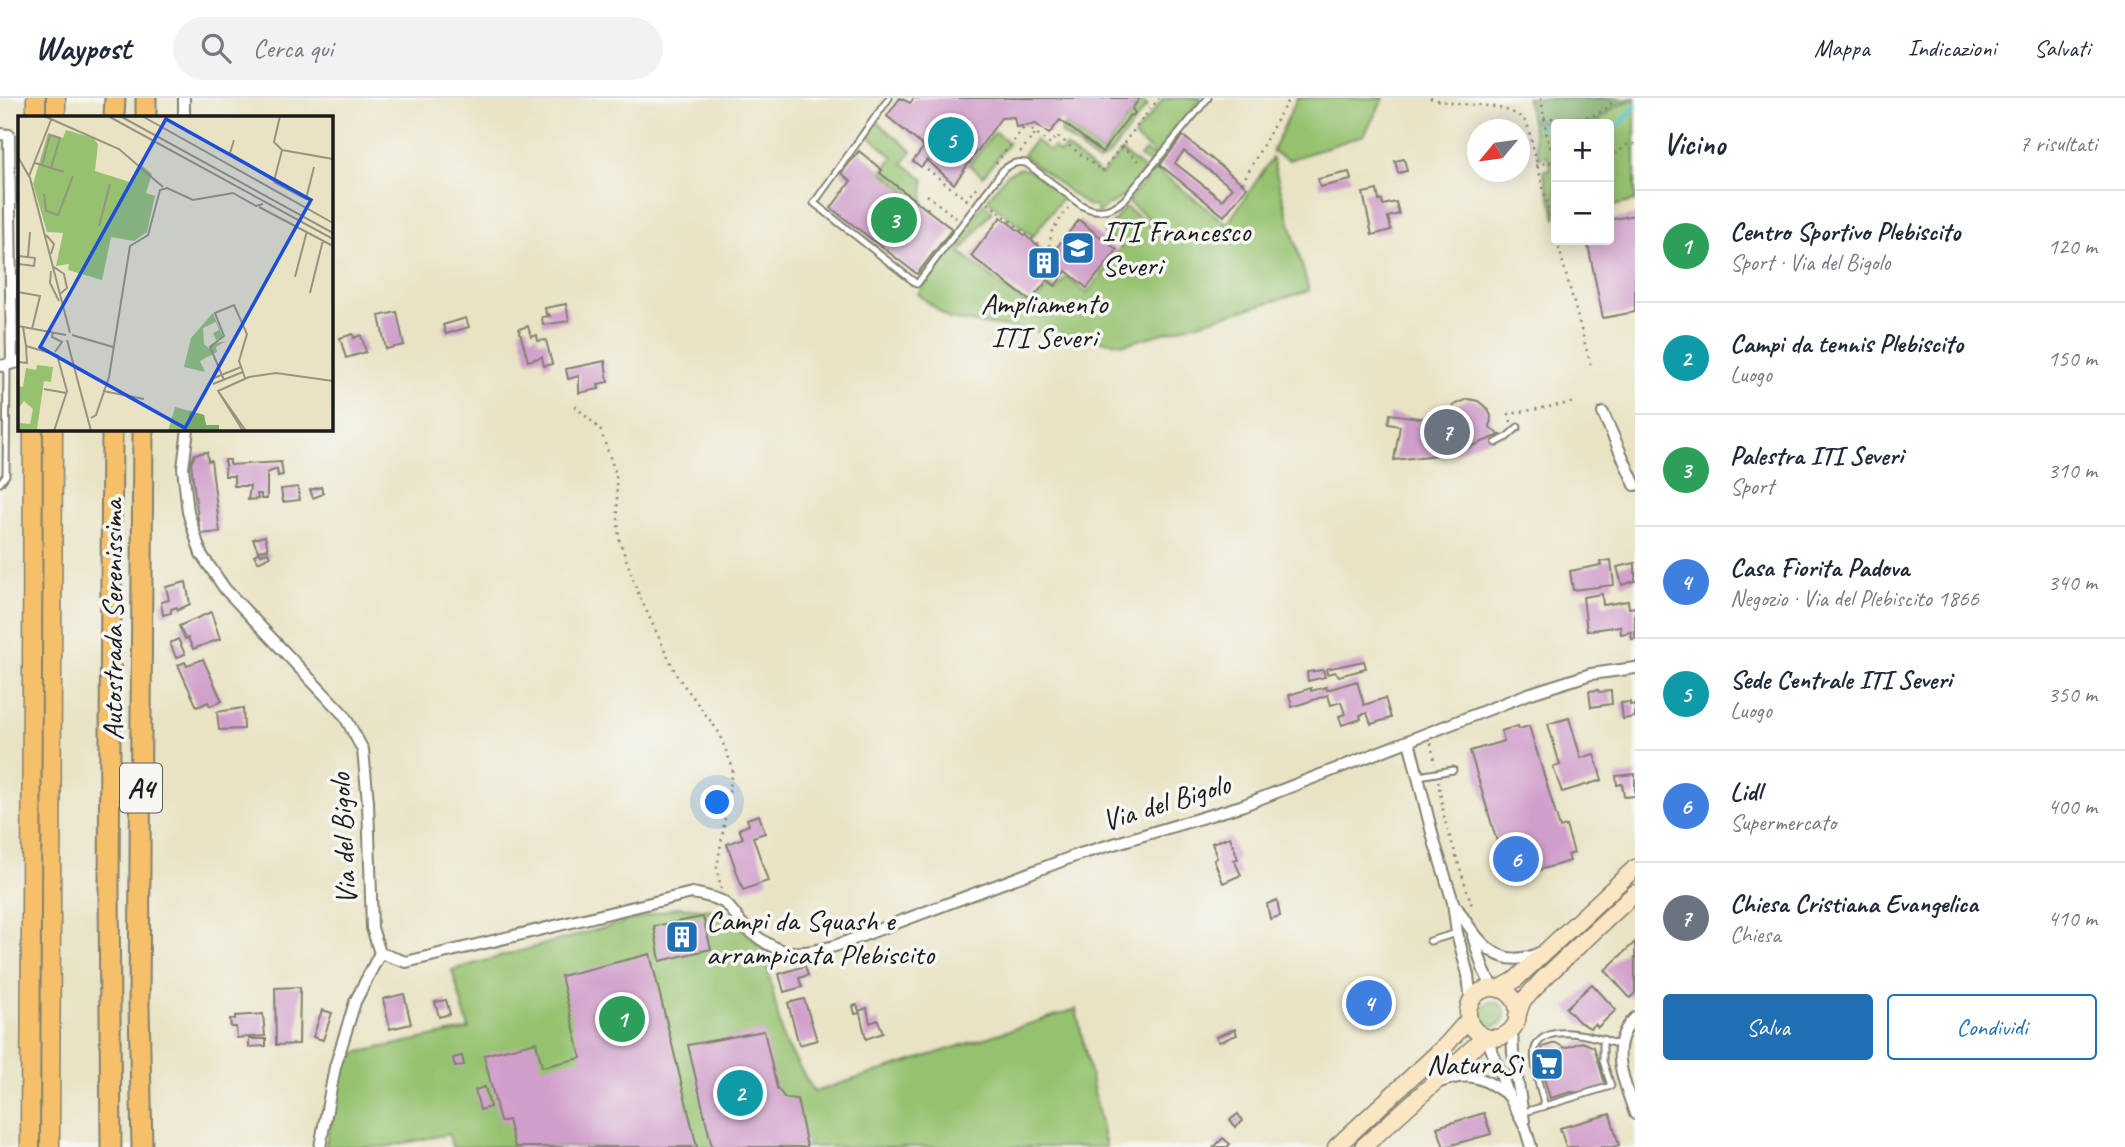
<!DOCTYPE html>
<html lang="it">
<head>
<meta charset="utf-8">
<style>
	body { margin:0; font-family:Caveat,sans-serif; background:#f2f2f3; color:#1f2937 }
	.controls { position:absolute; right:21px; top:21px; display:grid; overflow:hidden; border-radius:7px; box-shadow:0 4px 18px #0003 }
	.controls button { width:63px; height:63px; display:grid; place-items:center; padding:0; border:0; border-bottom:2px solid #e0e1e3; background:#fff; color:#1f2937; font:35px sans-serif }
	.compass { position:absolute; left:1467px; top:21px; width:63px; height:63px; border-radius:50%; background:#fff; box-shadow:0 4px 18px #0003; rotate:241deg }
	.you { position:absolute; left:718px; top:705px; width:24px; height:24px; margin:-18px; border:5px solid #fff; border-radius:50%; background:#1a73e8; box-shadow:0 0 0 10px #1a73e833 }
	.badge { display:grid; place-items:center; width:46px; height:46px; border-radius:50%; background:#1f6fb2; color:#fff; font-size:23px; font-weight:700 }
	.pin { position:absolute; translate:-50% -50%; border:4px solid #fff; box-shadow:0 2px 7px #0006 }
	.list { margin:0; padding:0; list-style:none }
	h2 { display:flex; justify-content:space-between; align-items:center; height:91px; margin:0; padding:0 28px; font-size:30px }
	h2 small { font-size:23px; font-weight:400; color:#747a83 }
	.list li { display:grid; grid-template-columns:46px 1fr auto; gap:21px; align-items:center; box-sizing:border-box; height:112px; padding:0 28px; border-top:2px solid #e0e1e3 }
	.list b { display:block; font-size:26px; white-space:nowrap }
	.list p { margin:0; font-size:23px; white-space:nowrap; color:#747a83 }
	.list em { font-size:23px; font-style:normal; color:#747a83 }
	.actions { display:flex; gap:14px; padding:21px 28px }
	.actions a { flex:1; padding:16px 0; border:2px solid #1f6fb2; border-radius:7px; text-align:center; font-size:24px; color:#1f6fb2 }
	.actions .main { background:#1f6fb2; color:#fff }
	.icon { flex:none; width:38px; height:38px; fill:none; stroke:currentColor; stroke-width:2; stroke-linecap:round; stroke-linejoin:round }
	.map { position:relative; flex:none; width:1635px; height:1049px; overflow:hidden }
	header { display:flex; align-items:center; gap:42px; box-sizing:border-box; height:98px; padding:0 35px; background:#fff; border-bottom:2px solid #e0e1e3 }
	header strong { font-size:33px }
	nav { display:flex; gap:38px; margin-inline-start:auto; font-size:24px }
	.search { width:490px; height:63px; background:#f2f2f3; display:flex; align-items:center; gap:18px; box-sizing:border-box; padding:0 24px; border-radius:38px; color:#747a83; font-size:26px }
	main { display:flex }
	aside { flex:1; background:#fff }
	.map>svg:first-child { display:block }
</style>
</head>
<body>
<header>
<strong>Waypost</strong>
<div class="search"><svg class="icon" aria-label="search" viewBox="0 0 24 24"><circle cx="10" cy="10" r="6"/><path d="M15 15l6 6"/></svg>Cerca qui</div>
<nav><a>Mappa</a><a>Indicazioni</a><a>Salvati</a></nav>
</header>
<main>
<div class="map">
<svg width="1635" height="1049" viewBox="0 0 1635 1049">
	<rect width="100%" height="100%" fill="#f6f6f2"/>
	<filter id="ink" filterUnits="userSpaceOnUse"><feTurbulence type="fractalNoise" baseFrequency=".0143" numOctaves="2"/><feDisplacementMap in="SourceGraphic" scale="14" xChannelSelector="R" yChannelSelector="G"/><feConvolveMatrix kernelMatrix="1 2 1 2 8 2 1 2 1" color-interpolation-filters="sRGB"/></filter>
	<filter id="wash" filterUnits="userSpaceOnUse"><feTurbulence type="fractalNoise" baseFrequency=".00686" numOctaves="4" result="noise"/><feDisplacementMap in="SourceGraphic" scale="28" xChannelSelector="R" yChannelSelector="G"/><feGaussianBlur stdDeviation="1.57" result="paint"/><feColorMatrix in="noise" values="0 0 0 0 0 0 0 0 0 0 0 0 0 0 0 0 0 1.4 0 .05"/><feComposite in="paint" operator="in"/></filter>
	<g filter="url(#wash)">
		<rect width="100%" height="100%" fill="#e9e3c4"/>
		<g fill="#96c270" stroke="#596f46" stroke-width="2">
			<path d="M1175 0H1201L1150 66 1140 59 1145 53 1151 58 1153 54 1134 39 1163 1Z"/>
			<path d="M1297 0H1384L1364 37 1289 62 1272 54Z"/>
			<path d="M1526 0H1635V103L1609 109V26H1556V121L1543 73 1551 70 1547 57 1539 60Z"/>
			<path d="M1139 1 1147 8 1109 57 1098 64 1060 34 1066 26 1102 54 1130 17 1132 18 1135 16 1132 11Z"/>
			<path d="M876 23 912 53 903 65 924 81 923 107 882 74 893 59 868 37V32Z"/>
			<path d="M995 34 1009 45 983 78 969 67Z"/>
			<path d="M1035 42 1049 53 1053 49 1060 55 1065 49 1101 77 1122 54 1145 72 1123 99 1106 108 1097 116V109L1089 108 1081 103 1023 57Z"/>
			<path d="M1272 60 1309 193 1125 246 949 221 918 196 984 105 992 113 960 154 1031 210 1049 188 1056 193 1066 179 1087 195 1121 150 1104 136 1125 109 1159 134 1161 130 1128 104 1151 75 1152 76 1156 71 1227 126Z"/>
			<path d="M1020 70 1033 74 1063 99 1033 138 987 102 1007 76Z"/>
			<path d="M678 809 712 812 743 830 764 853 783 941 814 994 1076 911 1106 1049H452L449 1036 385 1049H325L345 957 469 931 452 872Z"/>
			<circle cx="1493" cy="916" r="12"/>
		</g>
		<path fill="#78a862" stroke="#4a623f" stroke-width="2" d="M1526 0H1635L1615 9 1598 23 1585 26 1551 23 1531 24Z"/>
		<g fill="none" stroke-linecap="round" stroke-linejoin="round">
			<g stroke="#55c2cc" stroke-width="4.5">
				<path d="M1537 28 1550 26 1556 28"/>
				<path d="M1609 33 1620 26 1635 9"/>
			</g>
		</g>
		<g id="blocks">
			<g fill="#d09eca" fill-rule="evenodd">
				<path d="M900 0 910 5 914 0H1140L1132 11 1135 15 1132 18 1130 17 1102 54 1060 22 1049 36 1036 26 1016 29 1014 19 1001 20 954 86 927 62 921 69 913 63 924 49 887 18Z"/>
				<path d="M1183 38 1247 89 1224 118 1160 67ZM1184 53 1232 90 1222 102 1175 65Z"/>
				<path d="M859 53 882 72 880 75 952 131 917 176 831 110 851 83 841 75Z"/>
				<path d="M1404 61 1407 73 1398 75 1395 63Z"/>
				<path d="M1349 74 1351 82 1320 89 1318 81Z"/>
				<path d="M1377 92 1379 103 1382 102 1383 107 1396 104 1399 116 1388 119 1391 132 1372 137 1363 95Z"/>
				<path d="M1635 117V214L1603 220 1587 142H1609V122Z"/>
				<path d="M1001 119 1048 155 1050 152 1053 154 1079 122 1117 152 1087 190 1066 173 1055 188 1048 182 1030 203 971 158Z"/>
				<path d="M566 206 569 223 543 227 542 219 550 218 549 216H546L545 210Z"/>
				<path d="M397 214 404 247 386 251 379 218Z"/>
				<path d="M466 220 469 229 446 236 443 227Z"/>
				<path d="M528 228 531 239 537 237 538 243 546 242 552 266 544 268 542 259 528 263 519 231Z"/>
				<path d="M353 236 354 240 361 237 366 254 346 260 340 240Z"/>
				<path d="M605 263 608 284 598 286 599 291 579 295V278L568 281 566 271Z"/>
				<path d="M1468 301 1478 303 1488 311 1491 318 1490 330 1500 337 1454 355 1394 362 1400 328 1388 326 1390 316 1448 324 1454 307Z"/>
				<path d="M207 354 208 363 211 362 220 434 200 436 191 365 195 356Z"/>
				<path d="M225 362H230V367L281 364 283 377 278 378 277 371 267 375V401H261V396H257L258 401 248 402 250 388H234V378H225Z"/>
				<path d="M298 389 300 402 283 404 281 391Z"/>
				<path d="M321 389 323 396 313 400 310 392Z"/>
				<path d="M265 438 268 451 258 453 253 441Z"/>
				<path d="M260 454 261 456 268 454 270 458 258 464 254 457Z"/>
				<path d="M1611 462 1614 487 1573 492 1570 473 1601 467 1600 464Z"/>
				<path d="M1635 465V483L1622 487 1617 469Z"/>
				<path d="M186 484 190 506 178 512 177 509 171 511V515L163 517 161 504 169 502 166 489Z"/>
				<path d="M1602 496 1603 507 1628 503 1629 510 1635 509V541H1632L1631 534 1621 536 1620 528 1587 533 1583 499Z"/>
				<path d="M211 514 220 541 193 551 188 540 185 541 179 528Z"/>
				<path d="M178 541 185 556 176 560 170 545Z"/>
				<path d="M203 561 222 603 210 608 208 604 197 609 178 567 185 564 187 568Z"/>
				<path d="M1364 563 1366 570 1361 571 1362 572 1339 578 1335 574 1327 576 1326 571Z"/>
				<path d="M1323 572 1325 579 1308 583 1307 574Z"/>
				<path d="M1357 583 1364 607 1385 600 1391 620 1371 626 1367 615 1360 617 1361 621 1342 627 1339 618 1345 616 1341 604 1331 607 1328 597 1292 609 1289 597 1311 590V593L1326 589 1327 592Z"/>
				<path d="M1598 592 1599 594 1611 593 1612 606 1591 609 1589 593Z"/>
				<path d="M1630 604V607L1635 606V619L1623 621 1621 605Z"/>
				<path d="M243 610 244 631 219 632 217 614Z"/>
				<path d="M1569 620 1581 660 1594 656 1602 682 1562 694 1553 669 1560 667 1548 626Z"/>
				<path d="M1518 628 1519 631 1529 628 1560 730 1566 728 1574 755 1568 757 1570 763 1508 781 1470 653 1504 643 1501 633Z"/>
				<path d="M1635 676V698L1624 699 1622 686 1617 687 1616 678Z"/>
				<path d="M759 717 765 735 753 739 768 783 743 792 727 746 743 740 739 731 749 727 747 721Z"/>
				<path d="M1230 739 1238 761 1234 762 1241 777 1223 785 1214 762 1217 760 1212 745Z"/>
				<path d="M1277 802 1280 818 1270 821 1267 806Z"/>
				<path d="M703 819 711 851 660 863 654 828Z"/>
				<path d="M1635 844V895L1630 900 1605 872Z"/>
				<path d="M650 856 697 1049H515L508 1022 500 1024 484 957 536 944 542 969 581 960 561 878Z"/>
				<path d="M805 868 808 877 799 880 802 889 784 894 779 876Z"/>
				<path d="M1592 886 1616 912 1598 929 1595 926 1590 930 1579 924 1566 910Z"/>
				<path d="M300 889 299 946 276 947 275 890Z"/>
				<path d="M404 896 411 926 390 931 383 901Z"/>
				<path d="M804 901 817 942 799 947 788 905Z"/>
				<path d="M446 902 450 916 439 919 435 904Z"/>
				<path d="M857 907 859 913 867 910 870 925 878 922 883 935 866 941 860 915 855 916 853 908Z"/>
				<path d="M322 912 332 915 323 942 313 939Z"/>
				<path d="M263 916 265 938 237 940 236 929H231L230 921H235V918Z"/>
				<path d="M1235 931 1237 937 1219 944 1216 939Z"/>
				<path d="M764 933 777 990 785 1000 797 1001 807 1049H712L688 947Z"/>
				<path d="M249 941H266V948L249 949Z"/>
				<path d="M1582 944 1594 949 1606 989 1588 995 1571 994 1550 1000 1544 980 1546 979 1542 949 1556 945 1565 950Z"/>
				<path d="M462 958 464 967 455 969 453 960Z"/>
				<path d="M485 989 490 1009 480 1012 475 992Z"/>
				<path d="M1484 1015 1491 1036 1444 1049 1437 1029Z"/>
				<path d="M1238 1016 1243 1023 1235 1029 1230 1022Z"/>
				<path d="M1610 1016 1619 1047 1612 1049H1566L1560 1030Z"/>
				<path d="M1223 1040 1230 1046 1227 1049H1214Z"/>
			</g>
		</g>
	</g>
	<g filter="url(#ink)">
		<use href="#blocks" fill-opacity="0" stroke="#828070" stroke-width="2"/>
		<g fill="none" stroke-linecap="round" stroke-linejoin="round">
			<defs>
				<g id="service">
					<path d="M889 0 814 105 917 186 1003 72C1011 66 1016 63 1026 65L1081 107C1097 116 1112 113 1125 101L1208 0"/>
					<path d="M1496 345 1507 339 1518 329"/>
					<path d="M0 385 6 377 7 268"/>
					<path d="M1419 678 1453 672"/>
					<path d="M1430 843 1457 835"/>
					<path d="M1545 1008 1611 988 1603 963V941"/>
					<path d="M1521 1015 1545 1008C1541 995 1530 959 1536 948 1549 923 1600 940 1619 947"/>
				</g>
				<g id="minor">
					<path d="M184 0V19"/>
					<path d="M0 36 9 37 12 265"/>
					<path d="M0 268 19 264"/>
					<path d="M1603 315 1635 387"/>
					<path d="M188 331 183 370 188 414 201 456 225 491 344 617 363 652 368 704 372 830 380 855 406 864 692 795C701 797 715 799 723 804 732 809 737 822 745 829 778 858 794 859 835 848L1080 756 1241 708 1528 596 1591 576 1635 570"/>
					<path d="M1409 643 1434 743 1453 804 1457 835 1468 877 1471 904"/>
					<path d="M1457 810C1476 840 1497 875 1539 855"/>
					<path d="M1473 838 1484 873 1493 890"/>
					<path d="M1635 920C1606 948 1625 984 1635 1016"/>
					<path d="M1512 931 1513 955 1524 1023"/>
					<path d="M1487 940 1509 998 1525 1029 1531 1049"/>
					<path d="M1440 984C1470 973 1483 979 1508 997"/>
					<path d="M320 1049 335 969 355 904 380 855"/>
				</g>
				<g id="secondary">
					<circle cx="1493" cy="915" r="25"/>
					<path d="M1499 891 1515 882 1635 770"/>
					<path d="M1517 918 1522 904 1544 880 1635 795"/>
					<path d="M1336 1049 1446 947 1469 921"/>
					<path d="M1363 1049 1485 939"/>
				</g>
				<g id="trunk">
					<path d="M36 19V0"/>
					<path d="M56 19V0"/>
					<path d="M30 1049 33 331"/>
					<path d="M50 1049 53 331"/>
				</g>
				<g id="motorway">
					<path d="M114 19 115 0"/>
					<path d="M146 19V0"/>
					<path d="M111 1049 109 791 112 331"/>
					<path d="M142 1049 139 907 143 331"/>
				</g>
			</defs>
			<use href="#service" stroke="#828070" stroke-width="9"/>
			<use href="#minor" stroke="#828070" stroke-width="14"/>
			<use href="#secondary" stroke="#828070" stroke-width="19"/>
			<use href="#trunk" stroke="#828070" stroke-width="21"/>
			<use href="#motorway" stroke="#828070" stroke-width="23"/>
			<g stroke="#828070" stroke-width="2.5" stroke-dasharray="2 5" stroke-linecap="butt">
				<path d="M1430 0C1467 12 1503 0 1527 25L1556 141"/>
				<path d="M1541 0 1547 39 1556 63"/>
				<path d="M1544 20C1566 20 1603 25 1614 0"/>
				<path d="M1121 48 1142 65"/>
				<path d="M1020 54 1036 35"/>
				<path d="M1609 60 1627 47 1635 46"/>
				<path d="M996 65 1026 27 1050 46 1057 38 1102 73 1159 0"/>
				<path d="M1536 68 1549 64 1556 65"/>
				<path d="M927 71 968 103"/>
				<path d="M1242 85 1289 0"/>
				<path d="M927 97 956 120"/>
				<path d="M966 102 979 86"/>
				<path d="M988 105 1048 153"/>
				<path d="M927 111 929 108"/>
				<path d="M1557 143 1591 268"/>
				<path d="M1048 155 1052 133 1068 110"/>
				<path d="M575 308 600 331 616 376 619 441 639 497 677 578 718 633 733 670 717 770 721 791"/>
				<path d="M1511 324 1509 316 1576 304"/>
				<path d="M1431 645 1435 666"/>
				<path d="M1438 683 1445 723 1473 811"/>
			</g>
			<use href="#service" stroke="#fff" stroke-width="5"/>
			<use href="#minor" stroke="#fff" stroke-width="10"/>
			<use href="#secondary" stroke="#fbe6c4" stroke-width="16"/>
			<use href="#trunk" stroke="#f6c06b" stroke-width="18"/>
			<use href="#motorway" stroke="#f6c06b" stroke-width="19"/>
		</g>
	</g>
	<defs>
		<symbol id="school-square" viewBox="-11 -11 22 22"><rect x="-9" y="-9" width="18" height="18" rx="4" fill="#1f6fb2" stroke="#f6f6f2"/><path d="M0-5L7-2L0 1L-7-2ZM-4 1L0 2.5L4 1V4Q0 6-4 4Z" fill="#fff"/></symbol>
		<symbol id="building-square" viewBox="-11 -11 22 22"><rect x="-9" y="-9" width="18" height="18" rx="4" fill="#1f6fb2" stroke="#f6f6f2"/><path d="M-4-6H4V6H1V3H-1V6H-4ZM-2.5-4.3h1.7v1.8h-1.7ZM.8-4.3h1.7v1.8H.8ZM-2.5-1h1.7V.8h-1.7ZM.8-1h1.7V.8H.8Z" fill="#fff"/></symbol>
		<symbol id="supermarket-square" viewBox="-11 -11 22 22"><rect x="-9" y="-9" width="18" height="18" rx="4" fill="#1f6fb2" stroke="#f6f6f2"/><path d="M-6-5.5h2.5l.6 2H6L4.5 2H-2.5L-4.4-4H-6ZM-1.5 3.2a1.3 1.3 0 1 0 .1 0ZM3 3.2a1.3 1.3 0 1 0 .1 0Z" fill="#fff"/></symbol>
	</defs>
	<g fill-rule="evenodd">
		<use href="#school-square" x="1059" y="131" width="38" height="38"/>
		<use href="#building-square" x="1025" y="146" width="38" height="38"/>
		<use href="#building-square" x="663" y="820" width="38" height="38"/>
		<use href="#supermarket-square" x="1528" y="947" width="38" height="38"/>
	</g>
	<g text-anchor="middle" dominant-baseline="central" stroke-width="7" stroke-linejoin="round" paint-order="stroke">
		<rect fill="#f6f6f2" stroke="#5d5d5c" stroke-width="2" x="120" y="665.5" width="42" height="49" rx="5"/>
		<g font-size="28" font-weight="bold" fill="#1c1c1c">
			<text x="141" y="690">A4</text>
		</g>
		<g font-size="30" fill="#1c1c1c" stroke="#f6f6f2" text-anchor="start">
			<text x="1102" y="133">ITI Francesco<tspan x="1102" dy="34">Severi</tspan></text>
			<text x="1044" y="205" text-anchor="middle">Ampliamento<tspan x="1044" dy="34">ITI Severi</tspan></text>
			<text x="706" y="822">Campi da Squash e<tspan x="706" dy="34">arrampicata Plebiscito</tspan></text>
			<text x="1522" y="966" text-anchor="end">NaturaSì</text>
		</g>
		<g font-size="30" fill="#1c1c1c" stroke="#f6f6f2">
			<text transform="translate(112 522) rotate(-90)">Autostrada Serenissima</text>
			<text transform="translate(1166 704) rotate(-17)">Via del Bigolo</text>
			<text transform="translate(343 741) rotate(-93)">Via del Bigolo</text>
		</g>
	</g>
	<g transform="translate(18 18)">
		<rect width="315" height="315" fill="#e9e3c4"/>
		<path d="M48 14 75 22 80 28 77 55 115 67 121 47 134 58 128 77 137 80 129 116 116 125 93 121 84 164 50 154 51 148 38 150 45 117 29 116 15 68 30 17 45 22ZM195 197 205 221 198 224 195 217 201 214 198 206 185 212 186 228 192 233 193 228 208 225 198 231 199 236 182 245 187 256 166 251 173 222ZM19 249 35 251 33 266 26 265 19 313 28 315H0L2 307 12 308 15 293 6 285 0 293V270L5 271 8 252 18 254ZM157 291 186 299 188 309H201V315H150Z" fill="#96c270"/>
		<path d="M172 295 186 299 188 309H201V315H167Z" fill="#78a862"/>
		<path fill="none" stroke="#979381" stroke-width="2" d="M26 0 101 33 145 71M90 0 315 123M102 0 315 117M124 0 315 107M262 0 256 26 264 34M216 24 212 37 256 65M264 34 315 43M0 41 12 62 52 217M17 47 46 56M24 49 32 19 42 22 33 52M11 60 33 4M256 65 264 34M256 66 288 83 296 51M26 78 28 95 40 99 55 60M241 91 315 130M81 110 92 68M28 119 36 128 33 138M1 140 17 142 16 150 0 148ZM10 141 12 116M36 151 46 158 49 172 42 178M33 155 32 167 41 185M277 161 289 115M0 176 22 180 14 213M292 177 305 124M0 210 48 219M5 211 8 230 39 239 49 275 36 315M35 217 34 221 44 226 37 236M54 219 95 231M49 224 73 315M1 246 9 247 8 230M196 262 223 251M206 264 192 231 206 220 197 197 216 189 229 218 221 245 227 262M195 268 225 256M26 273 48 277M85 275 126 283M200 275 228 315M73 302 78 299 91 261 112 130 130 119 142 74 149 72 175 84 215 77 238 90 245 88M225 315 200 275 231 261 258 257 315 265"/>
		<path fill="#1d4ed8" fill-opacity="0.15" stroke="#1d4ed8" stroke-width="3.5" d="M148 3 293 84 167 312 22 231Z"/>
		<rect width="315" height="315" fill="none" stroke="#1c1c1c" stroke-width="3.5"/>
	</g>
</svg>
<div class="controls">
<button>+</button>
<button>−</button>
</div>
<svg class="compass" viewBox="-18 -18 36 36"><path d="M0-13l5 13h-10z" fill="#e53935"/><path d="M0 13l5-13h-10z" fill="#747a83"/></svg>
<div class="you"></div>
<div class="pin badge" style="left:622px;top:921px;background:#2e9e5b">1</div>
<div class="pin badge" style="left:740px;top:995px;background:#0f9aa8">2</div>
<div class="pin badge" style="left:894px;top:122px;background:#2e9e5b">3</div>
<div class="pin badge" style="left:1369px;top:905px;background:#3f7fe0">4</div>
<div class="pin badge" style="left:951px;top:42px;background:#0f9aa8">5</div>
<div class="pin badge" style="left:1516px;top:761px;background:#3f7fe0">6</div>
<div class="pin badge" style="left:1447px;top:334px;background:#6b7280">7</div>
</div>
<aside>
<h2>Vicino<small>7 risultati</small></h2>
<ul class="list">
<li><span class="badge" style="background:#2e9e5b">1</span><div><b>Centro Sportivo Plebiscito</b><p>Sport · Via del Bigolo</p></div><em>120 m</em></li>
<li><span class="badge" style="background:#0f9aa8">2</span><div><b>Campi da tennis Plebiscito</b><p>Luogo</p></div><em>150 m</em></li>
<li><span class="badge" style="background:#2e9e5b">3</span><div><b>Palestra ITI Severi</b><p>Sport</p></div><em>310 m</em></li>
<li><span class="badge" style="background:#3f7fe0">4</span><div><b>Casa Fiorita Padova</b><p>Negozio · Via del Plebiscito 1866</p></div><em>340 m</em></li>
<li><span class="badge" style="background:#0f9aa8">5</span><div><b>Sede Centrale ITI Severi</b><p>Luogo</p></div><em>350 m</em></li>
<li><span class="badge" style="background:#3f7fe0">6</span><div><b>Lidl</b><p>Supermercato</p></div><em>400 m</em></li>
<li><span class="badge" style="background:#6b7280">7</span><div><b>Chiesa Cristiana Evangelica</b><p>Chiesa</p></div><em>410 m</em></li>
</ul>
<div class="actions"><a class="main">Salva</a><a>Condividi</a></div>
</aside>
</main>
</body>
</html>
